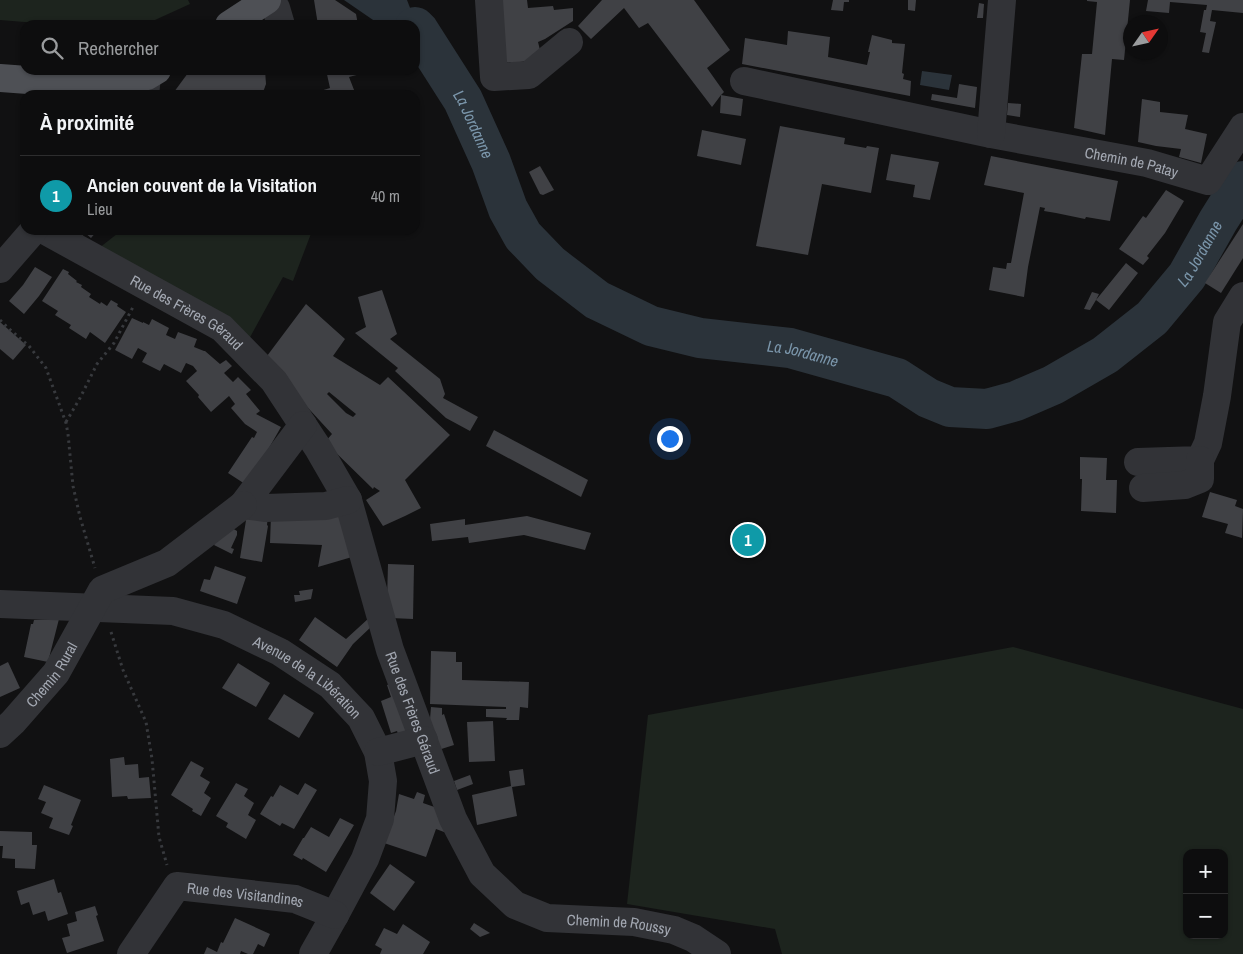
<!DOCTYPE html>
<html lang="fr">
<head>
<meta charset="utf-8">
<style>
	body { margin:0; font-family:"Archivo Narrow",sans-serif; background:#161617; color:#f1f3f6 }
	.controls { position:absolute; right:15px; bottom:15px; display:grid; overflow:hidden; border-radius:10px; box-shadow:0 1px 4px #0004 }
	.controls button { width:45px; height:45px; display:grid; place-items:center; padding:0; border:0; border-bottom:1px solid #2d2d2e; background:#0d0d0e; color:#f1f3f6; font:25px sans-serif }
	.compass { position:absolute; left:1123px; top:15px; width:45px; height:45px; border-radius:50%; background:#0d0d0e; box-shadow:0 1px 4px #0004; rotate:56deg }
	.you { position:absolute; left:669px; top:438px; width:18px; height:18px; margin:-12px; border:4px solid #fff; border-radius:50%; background:#1a73e8; box-shadow:0 0 0 8px #1a73e833 }
	.badge { display:grid; place-items:center; width:32px; height:32px; border-radius:50%; background:#e4a736; color:#fff; font-size:16px; font-weight:700 }
	.pin { position:absolute; translate:-50% -50%; border:2px solid #fff; box-shadow:0 1px 5px #0006 }
	.list { margin:0; padding:0; list-style:none }
	h2 { display:flex; justify-content:space-between; align-items:center; height:65px; margin:0; padding:0 20px; font-size:21px }
	h2 small { font-size:16px; font-weight:400; color:#9a9c9e }
	.list li { display:grid; grid-template-columns:32px 1fr auto; gap:15px; align-items:center; box-sizing:border-box; height:80px; padding:0 20px; border-top:1px solid #2d2d2e }
	.list b { display:block; font-size:19px; white-space:nowrap }
	.list p { margin:0; font-size:16px; white-space:nowrap; color:#9a9c9e }
	.list em { font-size:16px; font-style:normal; color:#9a9c9e }
	.icon { flex:none; width:28px; height:28px; fill:none; stroke:currentColor; stroke-width:2; stroke-linecap:round; stroke-linejoin:round }
	.map { position:relative; flex:none; width:1243px; height:954px; overflow:hidden }
	.search { position:absolute; background:#0d0d0e; box-shadow:0 1px 4px #0004; left:20px; top:20px; width:400px; height:55px; display:flex; align-items:center; gap:12px; box-sizing:border-box; padding:0 18px; border-radius:15px; color:#9a9c9e; font-size:19px }
	.panel { position:absolute; background:#0d0d0e; box-shadow:0 1px 4px #0004; left:20px; top:90px; width:400px; height:145px; border-radius:15px }
	.map>svg:first-child { display:block }
</style>
</head>
<body>
<div class="map">
<svg width="1243" height="954" viewBox="0 0 1243 954">
	<rect width="100%" height="100%" fill="#111112"/>
	<g fill="#1d241e" fill-rule="evenodd">
		<path d="M0 0H188L190 4 144 25H61L0 20Z"/>
		<path d="M122 230H309L312 231 293 281 283 277 248 341 94 252Z"/>
		<path d="M1013 647 1243 709V954H782L775 929 627 904 648 715ZM1187 853H1224V935H1187Z"/>
	</g>
	<g fill="#2b333a">
		<path d="M344 0H407L419 31 415 30V25H389L376 22Z"/>
		<path d="M922 71 952 75 949 90 920 85Z"/>
	</g>
	<g fill="none" stroke-linecap="round" stroke-linejoin="round">
		<path stroke="#2b333a" stroke-width="40" id="s1" d="M415 27 419 31 463 100 491 162 508 209 523 236 550 264 597 300 651 326 700 338 790 348 897 378 928 398 950 407 987 409 1016 401 1053 385 1105 355 1152 318 1187 276 1218 221 1243 181"/>
	</g>
	<g fill="#404145" fill-rule="evenodd">
		<path d="M314 0H335L356 14 358 25H318Z"/>
		<path d="M499 0H527L528 8 553 6 554 10 573 8V21L545 39 538 42 540 50 527 61 513 63V62H504Z"/>
		<path d="M602 0H694L730 50 707 68 724 92 721 95 743 99 741 116 720 113 721 95 712 107 648 23 639 28 624 8 591 39 578 26Z"/>
		<path d="M833 0H849V2H844L843 11 831 10Z"/>
		<path d="M908 0H916L915 11 908 10Z"/>
		<path d="M1087 0H1130L1124 60 1112 59 1105 135 1074 128 1082 54H1092L1097 2 1087 1Z"/>
		<path d="M1148 0H1243V13L1212 10 1210 21 1216 22 1209 53 1202 52 1206 33 1200 32 1204 10H1206L1207 5 1170 2 1169 13 1146 11Z"/>
		<path d="M979 3 984 4 983 18H977Z"/>
		<path d="M788 31 830 37 828 57 867 65 870 52H868L872 35 892 40V43L905 44 902 73 904 74 903 79 911 81 910 96 742 64 745 38 787 45Z"/>
		<path d="M196 70H265L266 84 262 95H182L174 92 188 73Z"/>
		<path d="M326 70H367L368 72 349 77 356 95H315L314 93 330 88Z"/>
		<path d="M959 84 977 87 975 108 931 100 932 94 957 98Z"/>
		<path d="M1142 99 1160 102V112L1188 115 1185 129 1207 134 1201 163 1179 157 1181 149 1156 146 1138 142Z"/>
		<path d="M1008 103 1021 104 1020 117 1007 115Z"/>
		<path d="M780 126 845 138 844 144 866 148 867 146 879 148 871 193 822 184 808 255 756 246Z"/>
		<path d="M702 130 746 139 741 165 697 156Z"/>
		<path d="M891 154 939 162 930 200 913 197 915 185 886 180Z"/>
		<path d="M991 156 1118 181 1110 221 1086 217 1085 219 1056 213 1044 211 1045 208 1040 207 1028 267 1024 297 989 290 993 267 1006 269 1007 263H1011L1024 193 984 185Z"/>
		<path d="M540 166 554 190 543 195 540 194 529 172Z"/>
		<path d="M1166 190 1184 201 1165 233 1147 256 1149 258 1143 265 1119 249 1143 216 1146 218Z"/>
		<path d="M1243 224V258L1221 293 1205 283Z"/>
		<path d="M62 230H98L91 238 85 233 78 241Z"/>
		<path d="M1126 263 1138 273 1109 310 1096 300 1090 310 1084 309 1092 292 1099 294 1096 300Z"/>
		<path d="M35 267 52 277 39 296 24 314 9 301 23 285Z"/>
		<path d="M63 269 69 272 68 274 77 281 76 282 82 285 81 287 91 294 89 297 100 304 101 302 107 306 111 300 118 304 117 306 126 312 105 343 90 332 86 339 69 328 71 325 55 315 58 311 42 301Z"/>
		<path d="M382 290 397 334 390 339 440 379 445 394 443 398 478 417 470 431 446 418 395 371 398 368 355 333 366 327 358 297Z"/>
		<path d="M306 304 345 339 333 356 380 385 388 377 450 435 405 480 421 508 405 516 383 526 366 500 380 491 374 487 373 489 325 442 332 434 264 360ZM329 392 356 414 353 417 346 413 327 394Z"/>
		<path d="M132 318 143 323V322L149 325 152 319 169 328 166 335 175 339 178 332 197 339 194 347 204 351H205L220 364 226 360 232 366 224 373 233 382 238 377 251 390 246 394 260 411 256 414 281 427 265 455 245 484 228 473 252 437 254 438 257 432 245 424 231 408 235 404 229 396 211 412 198 397 199 395 186 381 197 371 193 366 186 363 181 373 164 364 160 371 142 362 147 353 138 348 132 359 115 350Z"/>
		<path d="M0 322 26 345 13 360 0 349Z"/>
		<path d="M494 430 588 480 581 497 486 446Z"/>
		<path d="M1080 457 1107 458 1106 480H1117L1116 513 1081 511 1082 479H1080Z"/>
		<path d="M1210 492 1237 500 1235 506 1243 509 1242 538 1225 533 1228 524 1202 517Z"/>
		<path d="M339 511 352 557 318 567 322 545 270 543 271 515Z"/>
		<path d="M247 514 268 515 267 525 268 526 262 562 240 558Z"/>
		<path d="M527 516 591 533 585 550 524 535 469 543 468 537 432 541 430 524 465 519V525Z"/>
		<path d="M227 525 237 531V535L231 548 234 549 232 554 214 545 224 526Z"/>
		<path d="M388 564 414 565 413 619 391 618 387 600Z"/>
		<path d="M215 566 246 577 237 604 200 591 204 579 210 580Z"/>
		<path d="M313 589 311 599 295 602 294 595H300L299 591Z"/>
		<path d="M315 617 346 639 369 618 372 626 353 644 337 667 299 640Z"/>
		<path d="M59 619 48 662 24 657 31 624H33L34 620Z"/>
		<path d="M431 651 456 652V662H462V680L529 682 528 708 520 707 519 720H506L507 718 486 717V709H506V707L430 704Z"/>
		<path d="M8 662 20 688 0 697V666Z"/>
		<path d="M238 663 270 683 256 707 222 688Z"/>
		<path d="M394 682 408 734 399 737 397 731 391 733 381 701 391 697 387 685Z"/>
		<path d="M284 694 314 713 299 738 268 719Z"/>
		<path d="M431 707 442 708V715L444 714 454 745 435 751 425 720 430 719Z"/>
		<path d="M493 721 495 761 469 762 467 722Z"/>
		<path d="M124 757 125 765 138 764 139 778 149 777 151 798 128 799 127 796 112 797 110 759Z"/>
		<path d="M191 761 204 768 200 776 210 782 204 793 211 798 201 816 192 811 193 809 171 795Z"/>
		<path d="M523 769 525 785 512 787 517 816 477 825 472 795 511 786 509 771Z"/>
		<path d="M470 775 473 784 457 790 454 781Z"/>
		<path d="M236 783 248 789 244 796 254 803 248 815 256 820 246 839 226 827 228 823 216 816Z"/>
		<path d="M305 783 317 790 294 829 282 823 280 826 260 814 271 796 273 797 280 785 298 795Z"/>
		<path d="M44 785 81 800 71 825 73 826 69 835 49 828 53 818 41 813 46 802 38 799Z"/>
		<path d="M417 792 425 795 423 803 443 810 444 832 436 829 426 857 384 843 396 811 399 794 414 799Z"/>
		<path d="M340 818 354 825 326 872 303 858 302 860 293 855 303 838H304L311 827 329 837Z"/>
		<path d="M0 831 32 832V845H37L35 869 15 868V859L2 858 3 846H0Z"/>
		<path d="M390 864 415 882 394 911 370 893Z"/>
		<path d="M54 879 58 893 61 892 68 914 48 921 45 911 33 915 29 902 21 905 17 891Z"/>
		<path d="M95 906 98 915 96 916 104 941 67 953 62 938 70 936 67 924 77 921 75 912Z"/>
		<path d="M235 918 270 934 264 947 258 944 253 954H248L241 951 240 954H204L207 947 217 952 221 942 223 943Z"/>
		<path d="M474 923 490 933 480 937 470 929Z"/>
		<path d="M403 924 430 942 423 954H380L382 949 375 945 384 928 397 934Z"/>
	</g>
	<g fill="none" stroke-linecap="round" stroke-linejoin="round">
		<g stroke="#383a3e" stroke-width="3" stroke-dasharray="2.5 4" stroke-linecap="butt">
			<path d="M0 320 8 328 29 346 46 368 66 423 68 434 73 486 80 517 95 568"/>
			<path d="M66 422 80 398 97 364 114 343 133 307"/>
			<path d="M111 632 123 670 146 722 152 759 159 837 167 865"/>
		</g>
		<g stroke="#323337" stroke-width="28">
			<path d="M270 0 276 8 281 25"/>
			<path d="M489 0 494 77 529 75 569 42"/>
			<path id="s2" d="M744 81 991 134 1147 163 1208 181 1243 127"/>
			<path d="M145 95 147 76"/>
			<path d="M991 134 1002 0"/>
			<path id="s3" d="M44 230 222 328 274 381 318 448 348 500 390 650 453 819 482 874 515 905 547 918 634 922 674 930 693 938 717 954"/>
			<path d="M0 269 34 230"/>
			<path d="M303 425 243 505 266 508 326 506 348 500"/>
			<path d="M1138 462 1200 460 1208 443 1217 396 1227 322 1243 296"/>
			<path d="M1143 488 1185 485 1200 479V460"/>
			<path id="s4" d="M0 604 173 611 224 625 280 652 330 685 361 718 378 752 383 781 380 819 365 859 335 915 313 954"/>
			<path id="s5" d="M0 734 13 722 56 673 102 590 167 563 243 505"/>
			<path d="M378 752 424 740"/>
			<path id="s6" d="M131 954 177 886 295 899 335 915"/>
		</g>
		<g stroke="#4e5055" stroke-width="28">
			<path d="M229 25 267 0"/>
			<path d="M0 78 109 86 147 76 157 70"/>
		</g>
	</g>
	<g text-anchor="middle" dominant-baseline="central" stroke-width="4.5" stroke-linejoin="round" paint-order="stroke">
		<g font-size="15" fill="#a3a8b2" stroke="#0c0c0d">
			<text stroke="none"><textPath href="#s2" startOffset="396">Chemin de Patay</textPath></text>
			<text stroke="none"><textPath href="#s3" startOffset="165">Rue des Frères Géraud</textPath></text>
			<text stroke="none"><textPath href="#s5" startOffset="79">Chemin Rural</textPath></text>
			<text stroke="none"><textPath href="#s4" startOffset="325">Avenue de la Libération</textPath></text>
			<text stroke="none"><textPath href="#s3" startOffset="640">Rue des Frères Géraud</textPath></text>
			<text stroke="none"><textPath href="#s6" startOffset="151">Rue des Visitandines</textPath></text>
			<text stroke="none"><textPath href="#s3" startOffset="968">Chemin de Roussy</textPath></text>
		</g>
		<g font-size="16" font-style="italic" fill="#7b96ab" stroke="#0c0c0d">
			<text stroke="none"><textPath href="#s1" startOffset="114">La Jordanne</textPath></text>
			<text stroke="none"><textPath href="#s1" startOffset="1015">La Jordanne</textPath></text>
			<text stroke="none"><textPath href="#s1" startOffset="549">La Jordanne</textPath></text>
		</g>
	</g>
</svg>
<div class="controls">
<button>+</button>
<button>−</button>
</div>
<svg class="compass" viewBox="-18 -18 36 36"><path d="M0-13l5 13h-10z" fill="#e53935"/><path d="M0 13l5-13h-10z" fill="#9a9c9e"/></svg>
<div class="you"></div>
<div class="pin badge" style="left:748px;top:540px;background:#0f9aa8">1</div>
<div class="search"><svg class="icon" aria-label="search" viewBox="0 0 24 24"><circle cx="10" cy="10" r="6"/><path d="M15 15l6 6"/></svg>Rechercher</div>
<section class="panel">
<h2>À proximité<small></small></h2>
<ul class="list">
<li><span class="badge" style="background:#0f9aa8">1</span><div><b>Ancien couvent de la Visitation</b><p>Lieu</p></div><em>40 m</em></li>
</ul>
</section>
</div>
</body>
</html>
